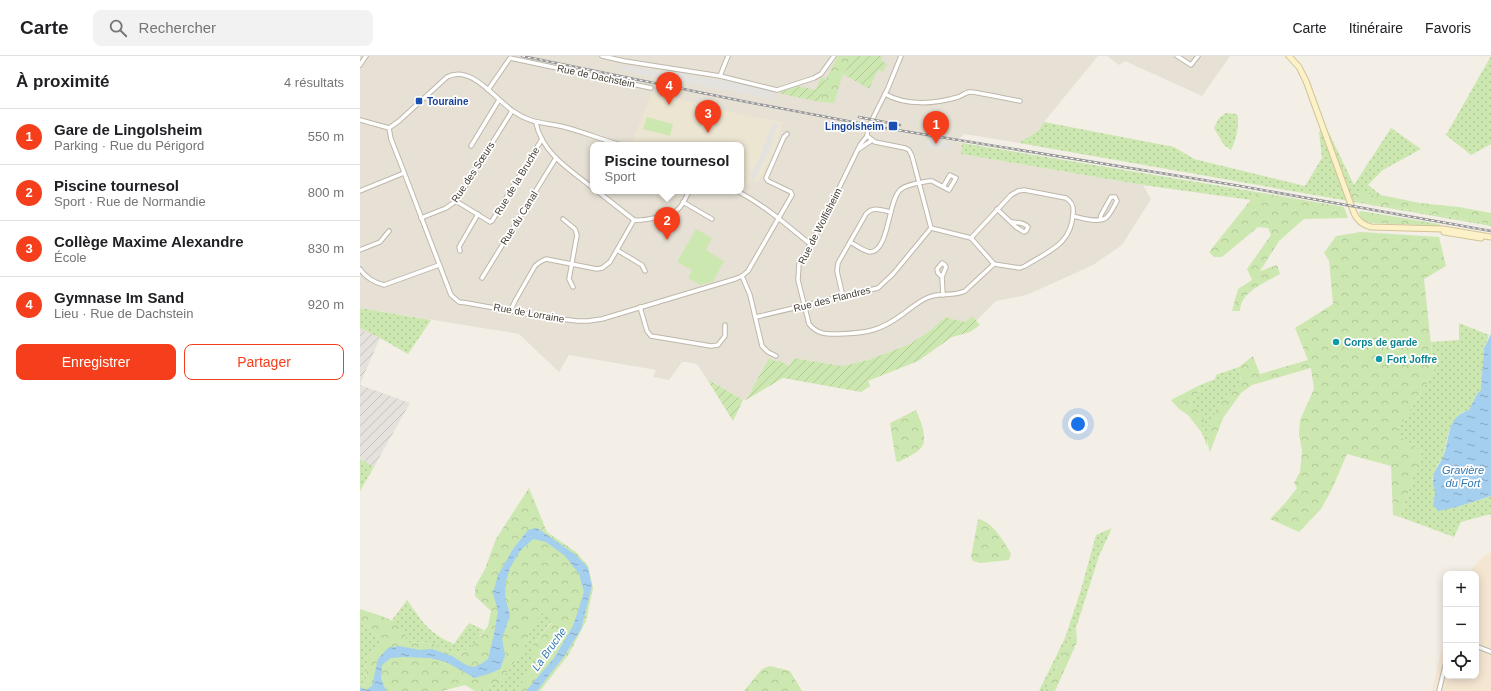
<!DOCTYPE html>
<html lang="fr">
<head>
<meta charset="utf-8">
<style>
	body { margin:0; font-family:Helvetica,sans-serif; background:#f2f2f2; color:#202124 }
	.controls { position:absolute; right:12px; bottom:12px; display:grid; overflow:hidden; border-radius:8px; box-shadow:0 2px 10px #0003 }
	.controls button { width:36px; height:36px; display:grid; place-items:center; padding:0; border:0; border-bottom:1px solid #e0e0e0; background:#fff; color:#202124; font:20px sans-serif }
	.you { position:absolute; left:718px; top:368px; width:14px; height:14px; margin:-10px; border:3px solid #fff; border-radius:50%; background:#1a73e8; box-shadow:0 0 0 6px #1a73e833 }
	.badge { display:grid; place-items:center; width:26px; height:26px; border-radius:50%; background:#f53f1c; color:#fff; font-size:13px; font-weight:700 }
	.pin { position:absolute; translate:-50% -33px; filter:drop-shadow(0 1px 2px #0008) }
	.pin::after { content:''; position:absolute; top:21px; width:14px; height:12px; background:inherit; clip-path:polygon(0 0,100% 0,50% 100%) }
	.popup { position:absolute; left:230px; top:86px; width:154px; height:52px; box-sizing:border-box; display:grid; place-content:center; border-radius:8px; background:#fff; filter:drop-shadow(0 1px 3px #0005); font-size:13px; white-space:nowrap; color:#757577 }
	.popup b { font-size:15px; color:#202124 }
	.popup::after { content:''; position:absolute; left:50%; top:100%; margin-left:-8px; border:8px solid transparent; border-top-color:#fff }
	.list { margin:0; padding:0; list-style:none }
	h2 { display:flex; justify-content:space-between; align-items:center; height:52px; margin:0; padding:0 16px; font-size:17px }
	h2 small { font-size:13px; font-weight:400; color:#757577 }
	.list li { display:grid; grid-template-columns:26px 1fr auto; gap:12px; align-items:center; box-sizing:border-box; height:56px; padding:0 16px; border-top:1px solid #e0e0e0 }
	.list b { display:block; font-size:15px; white-space:nowrap }
	.list p { margin:0; font-size:13px; white-space:nowrap; color:#757577 }
	.list em { font-size:13px; font-style:normal; color:#757577 }
	.actions { display:flex; gap:8px; padding:12px 16px }
	.actions a { flex:1; padding:9px 0; border:1px solid #f53f1c; border-radius:8px; text-align:center; font-size:14px; color:#f53f1c }
	.actions .main { background:#f53f1c; color:#fff }
	.icon { flex:none; width:22px; height:22px; fill:none; stroke:currentColor; stroke-width:2; stroke-linecap:round; stroke-linejoin:round }
	.map { position:relative; flex:none; width:1131px; height:635px; overflow:hidden }
	header { display:flex; align-items:center; gap:24px; box-sizing:border-box; height:56px; padding:0 20px; background:#fff; border-bottom:1px solid #e0e0e0 }
	header strong { font-size:19px }
	nav { display:flex; gap:22px; margin-inline-start:auto; font-size:14px }
	.search { width:280px; height:36px; background:#f2f2f2; display:flex; align-items:center; gap:10px; box-sizing:border-box; padding:0 14px; border-radius:8px; color:#757577; font-size:15px }
	main { display:flex }
	aside { flex:1; background:#fff }
	.map>svg:first-child { display:block }
</style>
</head>
<body>
<header>
<strong>Carte</strong>
<div class="search"><svg class="icon" aria-label="search" viewBox="0 0 24 24"><circle cx="10" cy="10" r="6"/><path d="M15 15l6 6"/></svg>Rechercher</div>
<nav><a>Carte</a><a>Itinéraire</a><a>Favoris</a></nav>
</header>
<main>
<aside>
<h2>À proximité<small>4 résultats</small></h2>
<ul class="list">
<li><span class="badge">1</span><div><b>Gare de Lingolsheim</b><p>Parking · Rue du Périgord</p></div><em>550 m</em></li>
<li><span class="badge">2</span><div><b>Piscine tournesol</b><p>Sport · Rue de Normandie</p></div><em>800 m</em></li>
<li><span class="badge">3</span><div><b>Collège Maxime Alexandre</b><p>École</p></div><em>830 m</em></li>
<li><span class="badge">4</span><div><b>Gymnase Im Sand</b><p>Lieu · Rue de Dachstein</p></div><em>920 m</em></li>
</ul>
<div class="actions"><a class="main">Enregistrer</a><a>Partager</a></div>
</aside>
<div class="map">
<svg width="1131" height="635" viewBox="0 0 1131 635">
	<defs>
		<pattern id="industrial-furrows" width="10" height="10" patternUnits="userSpaceOnUse"><rect width="10" height="10" fill="#e5e1dc"/><path d="M-1 1l2-2M0 10L10 0M9 11l2-2" fill="none" stroke="#c6c2bd"/></pattern>
		<pattern id="grass-dots" width="8" height="8" patternUnits="userSpaceOnUse"><rect width="8" height="8" fill="#cde7b0"/><path d="M2 2h.1M6 6h.1" fill="none" stroke="#b1c798" stroke-width="1.8" stroke-linecap="round"/></pattern>
		<pattern id="forest-crowns" width="20" height="18" patternUnits="userSpaceOnUse"><rect width="20" height="18" fill="#cde7b0"/><path d="M2 6a3 3 0 1 1 6 0M12 15a3 3 0 1 1 6 0" fill="none" stroke="#b1c798"/></pattern>
		<pattern id="garden-furrows" width="10" height="10" patternUnits="userSpaceOnUse"><rect width="10" height="10" fill="#cde7b0"/><path d="M-1 1l2-2M0 10L10 0M9 11l2-2" fill="none" stroke="#b1c798"/></pattern>
		<pattern id="water-ripples" width="26" height="14" patternUnits="userSpaceOnUse"><rect width="26" height="14" fill="#a4cfef"/><path d="M2 4q2-2 4 0t4 0M15 11q2-2 4 0t4 0" fill="none" stroke="#87a9c2"/></pattern>
	</defs>
	<rect width="100%" height="100%" fill="#f3efe7"/>
	<g fill="#e7e1d5" fill-rule="evenodd">
		<path d="M0 0H738L684 66 679 74 659 87 604 78 596 86 602 87 601 98 783 129 791 143 762 189 733 209 667 239 636 245 616 265 612 261 605 266 585 261 572 273 550 288 508 304 482 310 434 302 429 310 419 304 417 307 409 302 386 344H383L347 323 337 308 326 306H322L309 324 293 321 296 314 209 299 199 316 159 278 0 252ZM233 89H381V135H233Z"/>
		<path d="M747 0H870L842 40 765 5 759 9Z"/>
	</g>
	<path fill="#f5e6d2" d="M1131 496V635H1072L1086 574V620H1116V518H1107L1123 501Z"/>
	<g fill="url(#industrial-furrows)">
		<path d="M0 272 20 282 0 328Z"/>
		<path d="M0 329 50 347 14 411 0 403Z"/>
	</g>
	<path fill="#ece5d1" d="M292 36 336 47 338 50 423 66 414 97 398 127 391 124 385 133 381 131V89H277L272 87Z"/>
	<g fill="url(#grass-dots)">
		<path d="M1131 0V88L1111 99 1086 79Z"/>
		<path d="M866 57 877 58C880 70 876 83 871 94L864 89 854 72 859 62Z"/>
		<path d="M684 66 814 91 834 103 945 130 962 102 959 76 966 71 994 129 1031 72 1061 93 1023 114 1008 129 1021 139 991 137 992 144 1131 168V170L659 87 679 74Z"/>
		<path d="M602 87 897 136 891 144 783 129 601 98Z"/>
		<path d="M0 252 71 264 48 298 20 282 0 272Z"/>
		<path d="M1099 267 1129 279 1124 292 1122 334 1117 338 1109 354 1101 357 1089 375 1083 402 1078 408 1072 424 1076 435 1073 448 1097 451 1131 440V458L1101 466 1094 481 1040 461 1062 395 1035 377 1074 316 1071 286 1099 284Z"/>
		<path d="M879 311 881 325 861 346 850 369 847 390 842 377 844 375 831 346 840 334 838 330 855 323 856 319Z"/>
		<path d="M0 403 14 411 0 435Z"/>
		<path d="M752 472 739 500 716 572 685 635H679L705 582 720 537 736 479Z"/>
		<path d="M47 544C62 565 69 578 94 588L109 567 124 574 114 588 99 599 69 586 47 587 32 564Z"/>
		<path d="M182 556 191 566 173 589V596L177 604 175 611 155 635H119L141 624 163 595 171 572Z"/>
		<path d="M0 565C10 572 17 577 20 588L7 601 6 629 0 628Z"/>
	</g>
	<g fill="url(#forest-crowns)">
		<path d="M478 0H496L483 18 474 47 460 46 466 23Z"/>
		<path d="M897 136 984 151 988 162 944 163 919 185 900 215 917 209 920 218C906 226 880 236 880 255H872L878 233 892 224 887 213 911 179 908 172 898 171 862 201H854L849 196Z"/>
		<path d="M991 137 1021 139 1060 147 1099 151 1131 157V168L992 144 990 141Z"/>
		<path d="M1001 155 1079 168 1081 170 1011 167C1004 165 1000 163 999 156Z"/>
		<path d="M1001 176 1079 181 1086 210 1064 223 1074 316 1035 377 1062 395 1040 461 1033 459 1031 410 987 398 972 433 961 453 939 476 910 463 926 446 937 432 934 427 940 416 942 395 939 378 940 364 954 333 951 312 892 329 881 337 863 362 850 396C844 382 852 358 861 346 866 338 874 332 881 325L879 311 893 300 900 318 948 304 935 272 973 248 969 204 964 197 976 180Z"/>
		<path d="M838 330 840 334 831 346 844 364 841 369 844 375 842 377 828 359 819 353 811 344Z"/>
		<path d="M556 354C560 364 569 382 561 392 556 398 545 402 539 406L536 405 530 367Z"/>
		<path d="M169 432 187 476 216 496 228 510 233 532 226 565 209 598 180 635H155L175 611 177 604 173 596V589L191 567 182 557 171 572 163 595 141 624 119 635H115L105 629 82 635H0V628L6 629 7 601 20 588C17 577 10 572 0 565V553C12 557 39 564 45 575 46 578 46 584 47 587L69 586 99 599 114 588 128 570 131 555 115 540V531L125 513 136 483Z"/>
		<path d="M618 463C632 465 645 487 651 498L649 504 620 507 613 505 611 501Z"/>
		<path d="M716 572 717 586 695 635H685Z"/>
		<path d="M410 610 430 615 442 635H384L402 613Z"/>
	</g>
	<g fill="#cde7b0">
		<path d="M287 61 313 68 310 80 283 73Z"/>
		<path d="M336 173 352 182 346 194 364 205 353 226 340 229 328 222 332 214 317 206Z"/>
	</g>
	<g fill="url(#garden-furrows)">
		<path d="M496 0H522V5L527 8 523 16 518 14 509 33 483 18Z"/>
		<path d="M460 22 466 23 460 46 418 37 437 30 456 34Z"/>
		<path d="M612 260 620 269 610 276 592 281 558 305 508 325 510 330 501 336 423 322 386 344 409 302 417 306 419 304 429 310 434 302 482 310 508 304 550 288 572 273 585 261 605 266Z"/>
		<path d="M347 323 383 344 373 365Z"/>
	</g>
	<g fill="#e4e2df">
		<path d="M261 9 368 25 414 36 413 43 260 14Z"/>
		<path d="M413 66 418 68 410 92 394 124 389 120 399 103Z"/>
		<path d="M567 82 587 85 586 88 589 89 588 92H586L585 94 566 91Z"/>
	</g>
	<g fill="url(#water-ripples)">
		<path d="M1131 278V440L1097 451 1078 455 1073 448C1074 444 1075 440 1075 436 1075 432 1072 428 1073 424 1073 415 1080 408 1083 401 1091 382 1085 362 1109 354L1117 338 1121 334 1124 292Z"/>
		<path d="M177 472 216 499 228 512 232 530 221 573 205 599 177 635H166L194 602 213 570 224 536 219 518 205 500 186 486 173 483 160 495 150 512 146 525 145 540 150 560 142 582 145 600 140 613 131 617 115 622 86 606 70 602 44 601 31 602 22 609 21 622 26 635H0V631L6 634 12 630 18 603 28 592 39 590 60 594 72 593 92 600 106 609 114 611 121 608 128 603 134 578 138 555 133 537 138 519 153 493 168 474Z"/>
	</g>
	<g fill="none" stroke-linecap="round" stroke-linejoin="round">
		<defs>
			<g id="minor">
				<path d="M242 0 264 5 360 20 417 34 454 22 461 18 474 0"/>
				<path d="M541 0 528 32 508 72 507 80 515 86 545 92 549 94 552 100 571 172 611 182 634 208"/>
				<path d="M817 0 831 9 838 0"/>
				<path d="M0 9 6 0"/>
				<path d="M360 20 368 0"/>
				<path d="M128 34 150 2 291 32"/>
				<path d="M525 38C546 50 575 48 598 41 601 40 605 37 609 36 614 35 652 44 660 45"/>
				<path d="M0 64 29 72"/>
				<path d="M176 67C182 97 210 114 233 132"/>
				<path d="M29 72 31 83 42 111 91 239 99 246 107 247 185 261 217 265H228L242 263 375 223 382 220 388 215 432 139 431 136 408 125 406 122 424 81 427 78"/>
				<path d="M29 72 39 65 87 21C111 8 135 43 153 55 172 69 188 66 208 72 226 77 243 84 261 89"/>
				<path d="M507 80 500 89 463 165 439 208 438 224 449 268C458 279 467 278 479 278 507 277 520 275 543 258 551 252 559 245 569 241 580 236 593 241 605 235L634 208 660 212 665 210C689 195 712 188 713 157 714 150 712 146 706 142L664 134 658 135 651 139 611 182"/>
				<path d="M111 90 139 44"/>
				<path d="M499 93 511 85"/>
				<path d="M0 135 44 117"/>
				<path d="M237 135 274 164"/>
				<path d="M377 135C404 149 427 169 450 188"/>
				<path d="M96 145 130 166 132 165 182 83"/>
				<path d="M323 146 352 163"/>
				<path d="M637 153 656 171 664 176 666 175 668 171C664 166 658 167 652 166"/>
				<path d="M713 160C722 162 740 168 747 161 751 157 754 150 757 145L755 141H751L741 159 740 164"/>
				<path d="M61 162 86 152 96 145 152 55"/>
				<path d="M203 163 215 173 217 179 209 223 213 231"/>
				<path d="M490 186C496 189 503 195 510 196 529 196 528 145 540 134 546 128 560 127 569 125H572L589 134 596 122 590 119 583 131"/>
				<path d="M0 194 20 186 29 175"/>
				<path d="M257 194 282 209 285 215"/>
				<path d="M100 195 99 191 118 158"/>
				<path d="M0 213C5 221 15 227 24 229L79 209"/>
				<path d="M382 220 390 239 402 290 408 296 416 300"/>
				<path d="M582 221 578 217 577 213 582 207 585 209 586 211 582 221 583 239"/>
				<path d="M122 222 196 102"/>
				<path d="M483 241 477 215 478 207 506 158C513 150 521 154 531 156"/>
				<path d="M280 251 287 275 291 280 351 290 358 289 365 280V269"/>
				<path d="M151 254 155 245 175 210 180 206 186 203 237 213 242 212 250 206 274 164C282 165 310 160 317 154 323 150 326 141 329 135"/>
				<path d="M396 261 518 232 533 218 571 172"/>
				<path d="M1116 590 1131 596"/>
				<path d="M1079 635 1086 606"/>
			</g>
			<g id="secondary">
				<path d="M929 0 939 11 946 25 994 157C997 164 1003 169 1011 171L1083 173 1131 181"/>
				<path d="M1084 176 1121 182"/>
			</g>
		</defs>
		<use href="#minor" stroke="#beb7aa" stroke-width="5.5"/>
		<use href="#secondary" stroke="#d2c498" stroke-width="7"/>
		<use href="#minor" stroke="#fff" stroke-width="3.5"/>
		<use href="#secondary" stroke="#fdf1c7" stroke-width="5"/>
		<defs>
			<g id="rail">
				<path d="M162 0 382 45 519 71 880 130 1131 175"/>
				<path d="M499 61 540 69"/>
			</g>
		</defs>
		<use href="#rail" stroke="#969696" stroke-width="2.5"/>
		<use href="#rail" stroke="#fff" stroke-width="1" stroke-dasharray="3" stroke-linecap="butt"/>
	</g>
	<g fill="#1a4fb4" stroke="#fff" stroke-width="1.5">
		<rect x="55" y="41" width="8" height="8" rx="2"/>
		<rect x="528" y="65" width="10" height="10" rx="2"/>
	</g>
	<g fill="#0f9aa8" stroke="#fff" stroke-width="1.5">
		<circle cx="976" cy="286" r="4"/>
		<circle cx="1019" cy="303" r="4"/>
	</g>
	<g text-anchor="middle" dominant-baseline="central" stroke-width="3.5" stroke-linejoin="round" paint-order="stroke">
		<g font-size="10" fill="#464036" stroke="#fff">
			<text transform="translate(236 20) rotate(12)">Rue de Dachstein</text>
			<text transform="translate(113 116) rotate(-57)">Rue des Sœurs</text>
			<text transform="translate(157 125) rotate(-59)">Rue de la Bruche</text>
			<text transform="translate(159 162) rotate(-58)">Rue du Canal</text>
			<text transform="translate(460 170) rotate(-63)">Rue de Wolfisheim</text>
			<text transform="translate(472 243) rotate(-14)">Rue des Flandres</text>
			<text transform="translate(169 257) rotate(10)">Rue de Lorraine</text>
		</g>
		<g font-size="10" font-weight="bold" fill="#164399" stroke="#fff" text-anchor="start">
			<text x="67" y="45">Touraine</text>
			<text x="524" y="70" text-anchor="end">Lingolsheim</text>
		</g>
		<g font-size="10" font-weight="bold" fill="#0d838f" stroke="#fff" text-anchor="start">
			<text x="984" y="286">Corps de garde</text>
			<text x="1027" y="303">Fort Joffre</text>
		</g>
		<g font-size="11" font-style="italic" fill="#3179b0" stroke="#fff">
			<text x="1103" y="414">Gravière<tspan x="1103" dy="13">du Fort</tspan></text>
			<text transform="translate(189 593) rotate(-54)">La Bruche</text>
		</g>
	</g>
</svg>
<div class="controls">
<button>+</button>
<button>−</button>
<button><svg class="icon" aria-label="locate" viewBox="0 0 24 24"><circle cx="12" cy="12" r="6"/><path d="M12 2v4M12 18v4M2 12h4M18 12h4"/></svg></button>
</div>
<div class="you"></div>
<div class="pin badge" style="left:576px;top:88px">1</div>
<div class="pin badge" style="left:307px;top:184px">2</div>
<div class="popup"><b>Piscine tournesol</b>Sport</div>
<div class="pin badge" style="left:348px;top:77px">3</div>
<div class="pin badge" style="left:309px;top:49px">4</div>
</div>
</main>
</body>
</html>
